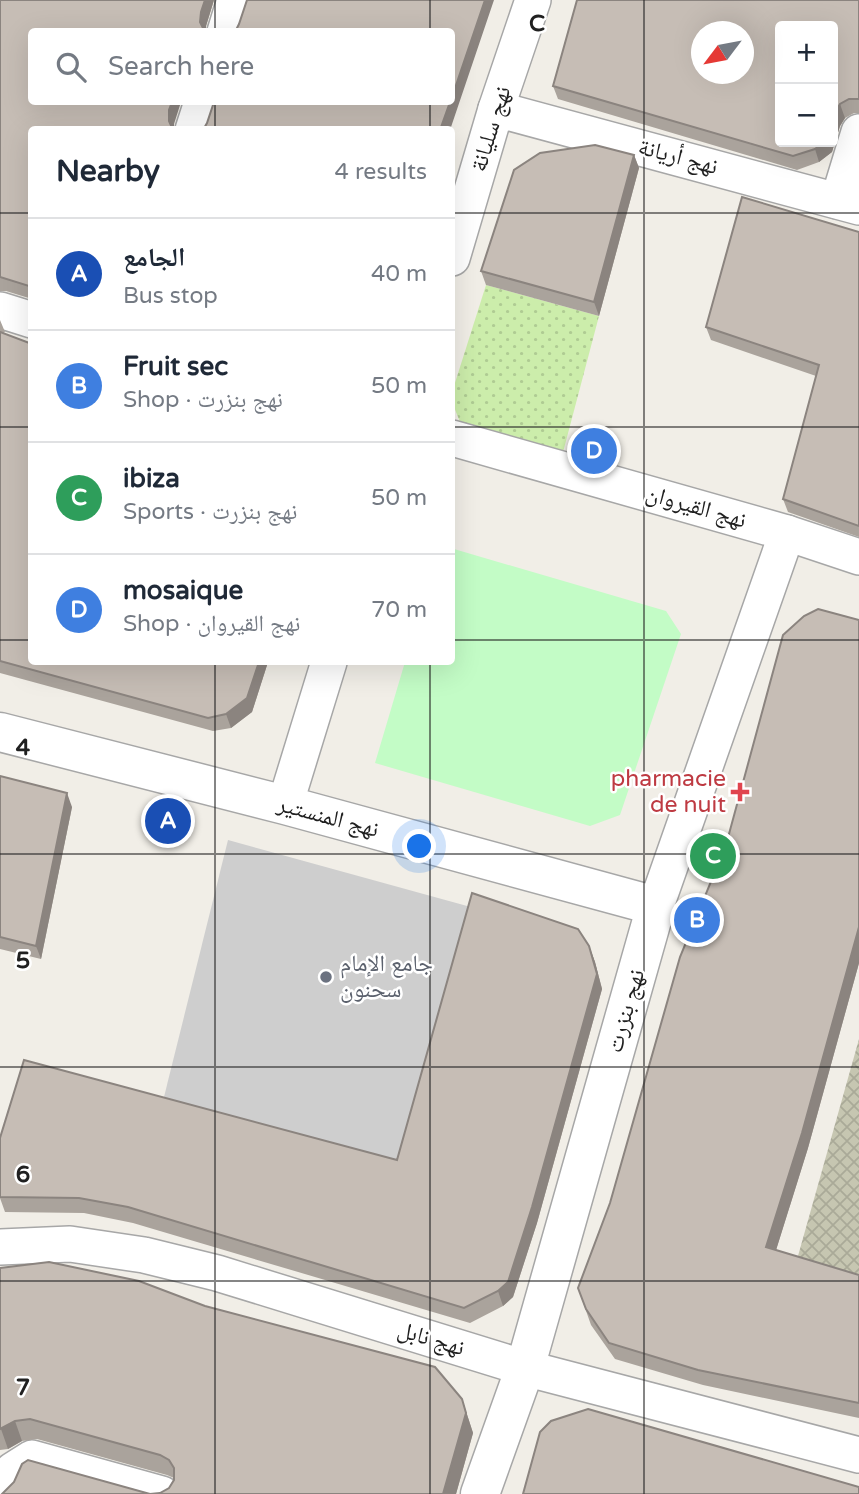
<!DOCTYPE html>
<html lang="en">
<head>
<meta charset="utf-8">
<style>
	body { margin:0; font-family:"Varela Round","Noto Naskh Arabic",sans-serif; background:#f6f6f7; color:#1f2937 }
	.controls { position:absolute; right:21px; top:21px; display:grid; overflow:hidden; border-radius:7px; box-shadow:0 7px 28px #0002 }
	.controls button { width:63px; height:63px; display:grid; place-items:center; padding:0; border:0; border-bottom:2px solid #e0e1e3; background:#fff; color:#1f2937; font:35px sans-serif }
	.compass { position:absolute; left:691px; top:21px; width:63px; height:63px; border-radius:50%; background:#fff; box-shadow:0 7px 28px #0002; rotate:238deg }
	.you { position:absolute; left:420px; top:847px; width:24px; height:24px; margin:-18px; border:5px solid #fff; border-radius:50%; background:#1a73e8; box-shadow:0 0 0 10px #1a73e833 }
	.badge { display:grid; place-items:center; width:46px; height:46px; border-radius:50%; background:#d93025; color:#fff; font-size:23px; font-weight:700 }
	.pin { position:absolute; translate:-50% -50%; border:4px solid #fff; box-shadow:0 2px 7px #0006 }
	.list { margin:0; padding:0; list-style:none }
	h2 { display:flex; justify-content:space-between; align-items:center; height:91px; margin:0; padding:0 28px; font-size:30px }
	h2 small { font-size:23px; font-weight:400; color:#747a83 }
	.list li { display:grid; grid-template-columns:46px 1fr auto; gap:21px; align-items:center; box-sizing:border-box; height:112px; padding:0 28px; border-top:2px solid #e0e1e3 }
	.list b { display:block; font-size:26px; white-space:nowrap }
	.list p { margin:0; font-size:23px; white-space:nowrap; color:#747a83 }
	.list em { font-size:23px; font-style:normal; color:#747a83 }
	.icon { flex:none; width:38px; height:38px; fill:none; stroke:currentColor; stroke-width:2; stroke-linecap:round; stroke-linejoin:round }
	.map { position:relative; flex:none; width:859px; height:1494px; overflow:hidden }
	.search { position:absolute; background:#fff; box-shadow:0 7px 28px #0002; left:28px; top:28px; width:427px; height:77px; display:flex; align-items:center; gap:18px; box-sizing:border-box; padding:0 24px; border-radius:7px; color:#747a83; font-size:26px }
	.panel { position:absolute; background:#fff; box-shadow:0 7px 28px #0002; left:28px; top:126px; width:427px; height:539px; border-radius:7px }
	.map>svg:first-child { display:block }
</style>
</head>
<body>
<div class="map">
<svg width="859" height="1494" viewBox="0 0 859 1494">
	<defs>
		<pattern id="construction-cross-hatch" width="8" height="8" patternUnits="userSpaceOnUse" patternTransform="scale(1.75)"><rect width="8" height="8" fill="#c6c6b1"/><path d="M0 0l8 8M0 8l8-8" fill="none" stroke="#aaaa98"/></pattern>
		<pattern id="grass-dots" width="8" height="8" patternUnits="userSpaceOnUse" patternTransform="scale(1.75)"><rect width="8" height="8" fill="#ccedab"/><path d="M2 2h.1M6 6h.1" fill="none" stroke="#afcb93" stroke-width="1.8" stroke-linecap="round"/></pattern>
	</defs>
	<rect width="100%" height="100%" fill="#f1eee7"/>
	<path fill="#cecece" d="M228 840 478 909 402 1175 161 1109Z"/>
	<path fill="url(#construction-cross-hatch)" d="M859 1039V1280L796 1263Z"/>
	<path fill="url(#grass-dots)" d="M486 285 599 316 562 456 462 427 454 407V386Z"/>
	<path fill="#c3fcc6" d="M454 549 666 611 681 634 620 815 590 826 375 763 405 662H452V551Z"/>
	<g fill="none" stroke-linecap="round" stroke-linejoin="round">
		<defs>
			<g id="minor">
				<path d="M225 32 235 0"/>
				<path d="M496 109 859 207"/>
				<path d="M193 130 202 102"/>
				<path d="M838 201 859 132"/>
				<path d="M452 258 496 109 533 0"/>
				<path d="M0 310 32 320"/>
				<path d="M452 438 787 533 859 557"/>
				<path d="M285 805 329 662"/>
				<path d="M656 906 787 533"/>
				<path d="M0 1247 70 1244 144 1255 217 1273 525 1368 859 1455"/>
				<path d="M3 1494 13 1470 32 1458 162 1494"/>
			</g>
			<path id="tertiary" d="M0 732 285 805 656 906 525 1368 480 1494"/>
		</defs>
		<use href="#minor" stroke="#a7a7a7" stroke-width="38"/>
		<use href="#tertiary" stroke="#a7a7a7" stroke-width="41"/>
		<use href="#minor" stroke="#fff" stroke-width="35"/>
		<use href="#tertiary" stroke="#fff" stroke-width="38"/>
	</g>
	<g fill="#aaa39c">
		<path d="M0 0H214L206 26V32H32L174 124V130H32V299L6 291H0Z"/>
		<path d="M859 0V113H854L845 118 840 126 832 152 819 162 797 170 558 99 553 86Z"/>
		<path d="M634 155 639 168 599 316 486 285 481 271Z"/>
		<path d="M859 232V537L788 512 783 499 816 376 711 340 706 327Z"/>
		<path d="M0 320 5 332 3 333 32 662H268L252 712 231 728 213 731 0 673Z"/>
		<path d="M859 620V963L808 1148 776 1250 859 1275V1418L703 1385 615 1359 591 1325 578 1288Z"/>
		<path d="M0 776 72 807 41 959 0 949Z"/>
		<path d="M589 946 595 962 602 989 537 1223 513 1297 503 1306 470 1323 133 1223 84 1213 5 1212 0 1198V1138L397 1160Z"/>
		<path d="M0 1268 462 1399 473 1433 456 1494H150L160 1493 169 1488 174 1478 167 1475 37 1439 22 1441 8 1449 0 1450Z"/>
	</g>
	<g fill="#8b847f">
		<path d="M205 0H214L206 26V32H204L200 22 201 12Z"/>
		<path d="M485 0H494L450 130H440L450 102H452V97Z"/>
		<path d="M172 102H181L174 124V130H172L169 121V110Z"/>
		<path d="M840 104 845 118 840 126 832 152 819 162 815 149 824 142H833V120L835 113Z"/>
		<path d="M634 155 639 168 599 316 594 302Z"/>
		<path d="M259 662H268L252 712 231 728 226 714Z"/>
		<path d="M67 793 72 807 41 959 36 946Z"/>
		<path d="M859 927V963L808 1148 772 1263 766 1247Z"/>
		<path d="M589 946 595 962 602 989 537 1223 513 1297 503 1306 498 1291Z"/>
		<path d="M462 1399 473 1433 456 1494H443Z"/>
		<path d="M15 1421 22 1441 8 1449 1 1429Z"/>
	</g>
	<g fill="#c6bdb5" stroke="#8b847f" stroke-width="2" fill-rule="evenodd">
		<path d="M0 0H205L201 12 200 22 205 32H32V102H172L169 110V121L173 130H32V287L0 277Z"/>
		<path d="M247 0H485L452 97V32H235L239 24Z"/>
		<path d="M577 0H859V99H849L840 104 835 113 833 120V26H780V142H824L815 149 793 156 553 86ZM702 32H744V74H702Z"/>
		<path d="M214 102H450L440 130H203L207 123Z"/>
		<path d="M595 145 634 155 594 302 481 271 514 170 540 153Z"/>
		<path d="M742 197 859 232V526L783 499 819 365 706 327Z"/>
		<path d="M0 332 32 344V662H259L247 698 226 714 208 718 0 661Z"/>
		<path d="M818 609 859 620V927L802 1133 766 1247 859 1275V1403L698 1370 609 1343 586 1309 578 1288 610 1203 680 957 726 845 783 635 804 616Z"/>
		<path d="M0 776 67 793 36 946 0 937Z"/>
		<path d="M472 893 578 929 589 946 597 974 532 1207 508 1282 498 1291 464 1308 128 1207 79 1198 0 1197V1138L24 1060 397 1160Z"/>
		<path d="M49 1262 139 1281 205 1306 435 1367 462 1399 466 1413 443 1494H2L14 1482 22 1464 28 1460 150 1494 160 1493 169 1488 174 1480V1468L169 1460 160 1455 30 1419 15 1421 0 1429V1268Z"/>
		<path d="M588 1409 859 1487V1494H523L540 1432 551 1421Z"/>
	</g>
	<path fill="none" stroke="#202020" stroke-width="2" stroke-opacity="0.55" d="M215 0V32M430 0V32M644 0V1494M215 102V130M430 102V130M0 213H32M452 213H859M0 427H32M452 427H859M0 640H32M452 640H859M215 662V1494M430 662V1494M0 854H859M0 1067H859M0 1281H859"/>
	<path fill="#e0444e" stroke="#fff" stroke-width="2.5" d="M736.5 781.5h7v7h7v7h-7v7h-7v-7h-7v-7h7z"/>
	<circle fill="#6b7280" stroke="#fff" stroke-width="2.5" cx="326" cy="977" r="7"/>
	<g text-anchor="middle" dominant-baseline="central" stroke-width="5" stroke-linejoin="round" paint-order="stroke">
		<g font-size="23" fill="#202020" stroke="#fff">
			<text transform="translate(491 129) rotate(-73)">نهج سليانة</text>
			<text transform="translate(678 157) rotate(15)">نهج أريانة</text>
			<text transform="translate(696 507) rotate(16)">نهج القيروان</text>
			<text transform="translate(328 817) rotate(15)">نهج المنستير</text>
			<text transform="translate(626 1011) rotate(-74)">نهج بنزرت</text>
			<text transform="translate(431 1339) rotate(17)">نهج نابل</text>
		</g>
		<g font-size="23" fill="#be3a42" stroke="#fff" text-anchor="end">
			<text x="726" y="779">pharmacie<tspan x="726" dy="26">de nuit</tspan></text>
		</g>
		<g font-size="23" fill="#5b616d" stroke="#fff" text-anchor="start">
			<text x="340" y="964">جامع الإمام<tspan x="340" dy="26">سحنون</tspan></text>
		</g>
	</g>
	<g font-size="23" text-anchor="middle" font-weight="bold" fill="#202020" stroke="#fff" stroke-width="5" stroke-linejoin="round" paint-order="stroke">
		<text x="537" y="31">C</text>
		<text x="23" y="755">4</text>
		<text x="23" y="968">5</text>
		<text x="23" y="1182">6</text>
		<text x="23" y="1395">7</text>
	</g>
</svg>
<div class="controls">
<button>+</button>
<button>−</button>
</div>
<svg class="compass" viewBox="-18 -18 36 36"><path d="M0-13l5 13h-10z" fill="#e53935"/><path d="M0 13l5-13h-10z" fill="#747a83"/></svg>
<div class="you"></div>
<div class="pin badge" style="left:168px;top:821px;background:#1a4fb4">A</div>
<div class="pin badge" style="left:697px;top:920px;background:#3f7fe0">B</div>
<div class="pin badge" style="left:713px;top:856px;background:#2e9e5b">C</div>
<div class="pin badge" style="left:594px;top:451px;background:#3f7fe0">D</div>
<div class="search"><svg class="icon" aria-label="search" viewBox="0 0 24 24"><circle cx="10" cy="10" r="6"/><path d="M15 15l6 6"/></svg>Search here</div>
<section class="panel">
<h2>Nearby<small>4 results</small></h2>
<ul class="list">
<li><span class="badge" style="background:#1a4fb4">A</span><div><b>الجامع</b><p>Bus stop</p></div><em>40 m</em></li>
<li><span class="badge" style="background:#3f7fe0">B</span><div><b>Fruit sec</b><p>Shop · نهج بنزرت</p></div><em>50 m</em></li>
<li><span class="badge" style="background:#2e9e5b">C</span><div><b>ibiza</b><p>Sports · نهج بنزرت</p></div><em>50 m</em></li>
<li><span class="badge" style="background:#3f7fe0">D</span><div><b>mosaique</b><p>Shop · نهج القيروان</p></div><em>70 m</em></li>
</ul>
</section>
</div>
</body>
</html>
